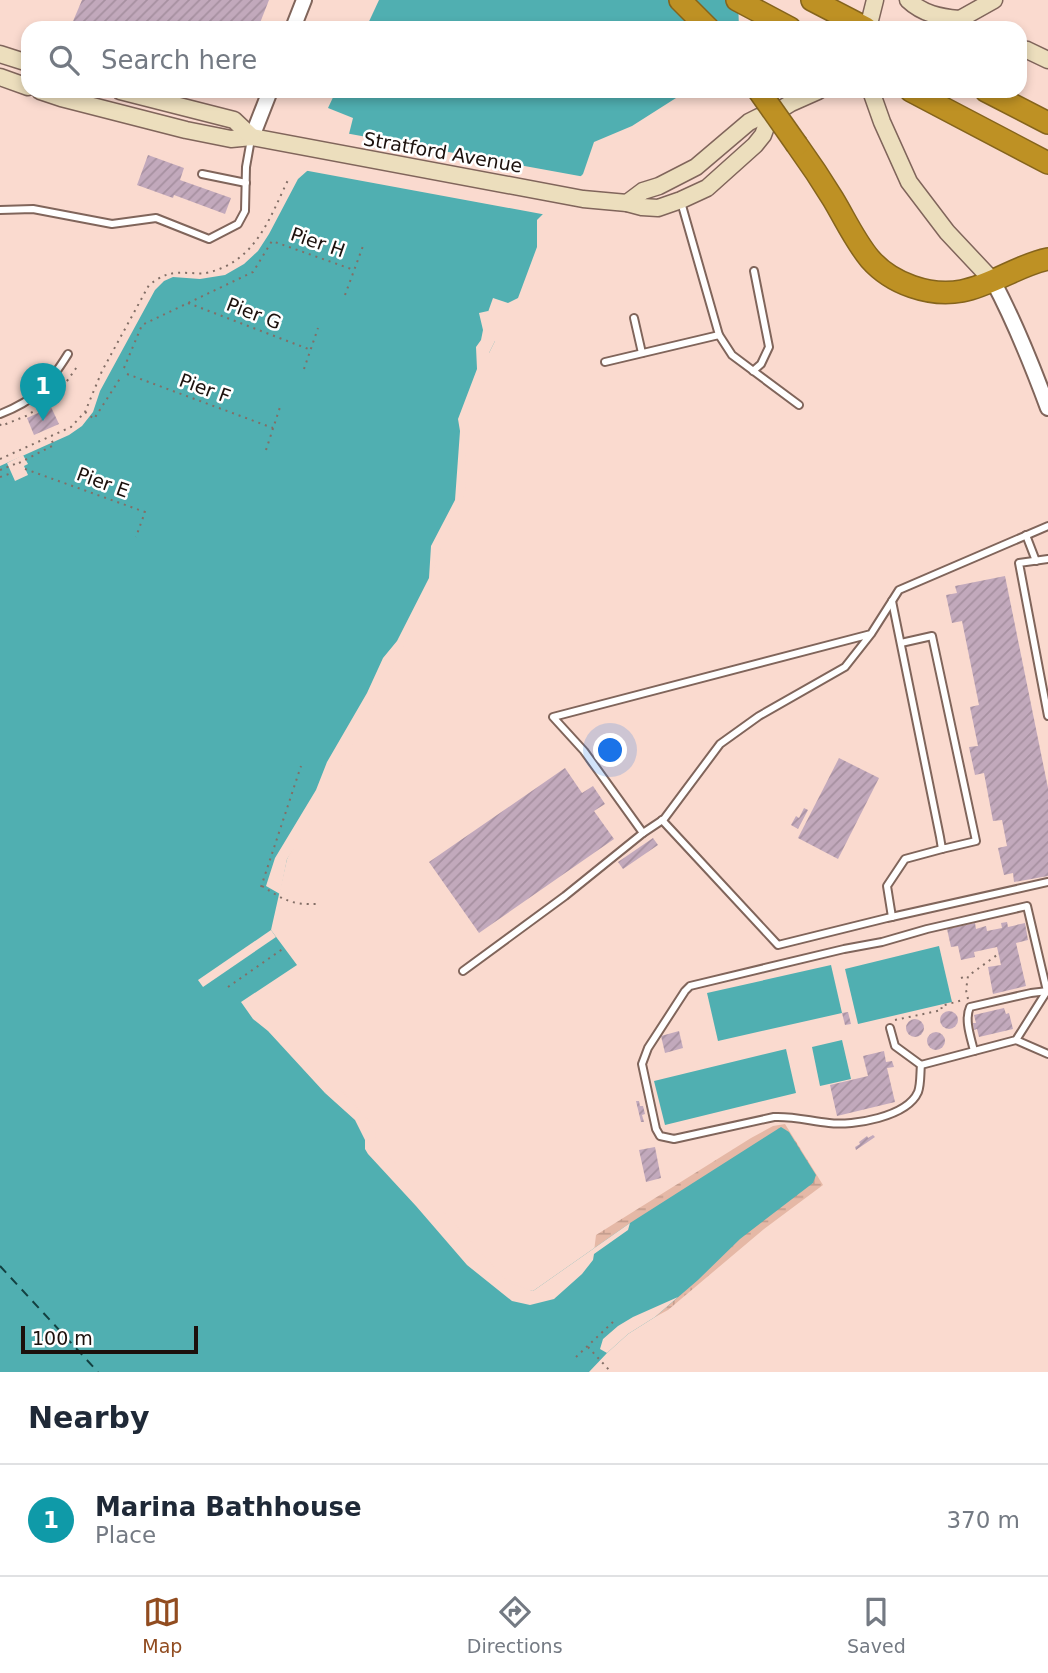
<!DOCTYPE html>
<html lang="en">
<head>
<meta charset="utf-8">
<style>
	body { margin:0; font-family:"DejaVu Sans",sans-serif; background:#f2f2f3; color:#1f2937 }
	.scale { position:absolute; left:21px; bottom:18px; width:177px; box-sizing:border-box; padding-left:7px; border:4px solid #1c110d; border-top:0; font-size:19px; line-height:24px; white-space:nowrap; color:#1c110d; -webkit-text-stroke:5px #fff; paint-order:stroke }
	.you { position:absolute; left:611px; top:751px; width:24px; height:24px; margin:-18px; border:5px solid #fff; border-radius:50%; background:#1a73e8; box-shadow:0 0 0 10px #1a73e833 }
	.badge { display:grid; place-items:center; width:46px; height:46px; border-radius:50%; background:#914c20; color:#fff; font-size:23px; font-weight:700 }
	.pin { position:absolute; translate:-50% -58px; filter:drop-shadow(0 2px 4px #0008) }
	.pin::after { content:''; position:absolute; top:37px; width:24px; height:21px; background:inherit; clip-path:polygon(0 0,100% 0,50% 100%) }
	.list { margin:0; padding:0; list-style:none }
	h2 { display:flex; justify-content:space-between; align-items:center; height:91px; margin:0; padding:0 28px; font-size:30px }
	h2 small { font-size:23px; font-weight:400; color:#747a83 }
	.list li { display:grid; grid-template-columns:46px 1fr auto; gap:21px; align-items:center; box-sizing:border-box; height:112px; padding:0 28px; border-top:2px solid #e0e1e3 }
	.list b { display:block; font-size:26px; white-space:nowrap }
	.list p { margin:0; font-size:23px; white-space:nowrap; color:#747a83 }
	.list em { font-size:23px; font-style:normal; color:#747a83 }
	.icon { flex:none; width:38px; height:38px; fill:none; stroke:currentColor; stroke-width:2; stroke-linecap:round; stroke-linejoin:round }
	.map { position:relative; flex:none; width:1048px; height:1372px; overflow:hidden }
	.search { position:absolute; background:#fff; box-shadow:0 4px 10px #0003; left:21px; right:21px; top:21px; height:77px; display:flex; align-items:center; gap:18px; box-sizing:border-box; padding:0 24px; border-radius:21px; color:#747a83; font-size:26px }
	.sheet { height:203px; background:#fff }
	nav { display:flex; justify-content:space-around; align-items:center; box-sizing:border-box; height:98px; border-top:2px solid #e0e1e3; background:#fff; font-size:19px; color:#747a83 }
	nav a { display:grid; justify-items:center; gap:4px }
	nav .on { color:#914c20 }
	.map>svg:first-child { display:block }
</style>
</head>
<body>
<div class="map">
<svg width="1048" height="1372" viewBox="0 0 1048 1372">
	<defs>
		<pattern id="wetland-marsh" width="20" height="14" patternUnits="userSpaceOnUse" patternTransform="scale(1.75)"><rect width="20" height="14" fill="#e5b8a6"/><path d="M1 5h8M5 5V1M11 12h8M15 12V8" fill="none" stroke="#c49d8e"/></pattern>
		<pattern id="building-hatch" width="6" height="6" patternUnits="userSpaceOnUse" patternTransform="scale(1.75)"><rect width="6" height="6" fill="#c2a9bc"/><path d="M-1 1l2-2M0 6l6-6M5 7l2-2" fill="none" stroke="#a690a0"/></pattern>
	</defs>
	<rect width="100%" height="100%" fill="#fadacf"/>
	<path fill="url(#wetland-marsh)" d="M785 1124 823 1185 764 1229 668 1310 655 1317H633L593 1260 596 1235 751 1138 773 1126Z"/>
	<g fill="#50afb1">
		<path d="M379 0H738L739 28H366Z"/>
		<path d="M336 91H687L632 126 594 142 583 174 537 220V247L518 298 508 303 493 298 488 312 495 341 489 353 462 433 461 491 438 543 432 580 385 677 287 859 271 930 297 965 241 1002 253 1019 268 1031 325 1093 337 1091 373 1144 507 1286 533 1291 630 1223 781 1127 789 1132 816 1175 813 1183 740 1239 698 1280 655 1317 628 1334 607 1353 589 1372H0V466L69 435 82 426 93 412 100 391 155 290 164 281 173 277 200 279 225 275 244 264 258 251 269 234 298 179 349 134 353 118 328 108Z"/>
		<path d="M939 946 952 1002 858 1024 845 969Z"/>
		<path d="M831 965 842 1013 718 1041 707 993Z"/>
		<path d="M842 1040 851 1079 820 1086 812 1047Z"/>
		<path d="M786 1049 796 1093 665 1125 654 1081Z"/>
	</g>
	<g fill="#fadacf">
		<path d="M345 133 585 177 547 215 303 170Z"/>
		<path d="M488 311 492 313 500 335 495 341 489 353 490 363 466 434 465 492 458 515 442 544 434 571 435 581 388 678 307 830 287 859 280 894 266 886 275 858 316 790 327 762 367 693 383 658 397 641 429 578 431 546 455 500 460 431 458 419 477 369 476 347 481 340 483 330 479 313Z"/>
		<path d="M23 455 28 464 24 466 28 475 15 481 7 463Z"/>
		<path d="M271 930 276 937 203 987 198 980Z"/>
		<path d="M332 1088H339L375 1127 376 1143 441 1209 509 1283 533 1291 630 1223 628 1230 594 1254 593 1260 582 1274 554 1299 530 1305 512 1301 467 1265 416 1206 368 1154 365 1149V1140L355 1120 325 1093Z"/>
		<path d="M678 1297 655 1317 628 1334 607 1353 600 1349 603 1339 618 1326 633 1317Z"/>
	</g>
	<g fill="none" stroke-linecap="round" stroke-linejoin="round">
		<path stroke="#134041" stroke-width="2" stroke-dasharray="9 7" stroke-linecap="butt" d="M0 1266 98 1372"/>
	</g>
	<g fill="url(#building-hatch)">
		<path d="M82 0H269L258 28H77L71 26Z"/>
		<path d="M148 155 184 168 180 180 231 198 225 214 174 195 173 198 137 185Z"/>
		<path d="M51 407 59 424 34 435 27 418Z"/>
		<path d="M1005 576 1048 788V876L1014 882 1013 873 1004 875 998 848 1007 846 1002 820 993 821 984 773 975 775 969 747 978 746 970 707 979 705 962 621 952 623 946 595 957 593 955 586Z"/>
		<path d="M839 758 879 778 838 859 798 838Z"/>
		<path d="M565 768 582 793 593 786 605 804 594 811 614 839 479 933 429 862Z"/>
		<path d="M804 808 808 810 798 829 791 825 796 816 799 818Z"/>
		<path d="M653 838 658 845 623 869 618 862Z"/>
		<path d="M1007 922 1008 927 1025 923 1028 940 1016 943 1026 986 993 994 988 967 1001 965 997 947 974 952 975 957 961 960 958 946 951 947 947 929 975 923 976 929 986 926 987 931 1002 928 1001 923Z"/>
		<path d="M1004 1008 1006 1014 1009 1013 1013 1029 979 1037 977 1029 974 1030 973 1023H976L974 1015Z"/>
		<circle cx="949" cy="1020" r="9"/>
		<path d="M848 1012 851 1024 845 1025 842 1013Z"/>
		<circle cx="915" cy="1028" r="9"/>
		<path d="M679 1031 683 1048 665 1053 661 1036Z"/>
		<circle cx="936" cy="1041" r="9"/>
		<path d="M884 1051 886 1062 892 1061 894 1067 887 1068 895 1102 837 1116 830 1085 868 1076 863 1056Z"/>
		<path d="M636 1101H639L640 1106H643L645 1114 642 1115 644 1122H641Z"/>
		<path d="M873 1135 875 1137 856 1150 855 1147 860 1144 859 1142 867 1136 868 1138Z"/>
		<path d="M655 1147 661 1178 646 1182 639 1150Z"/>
	</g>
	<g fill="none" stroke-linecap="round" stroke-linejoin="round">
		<defs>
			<g id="service">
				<path d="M202 174 246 183"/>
				<path d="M681 202 719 335 732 355 799 405"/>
				<path d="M0 210 33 209 112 224 156 218 209 239 238 224 245 211 246 167 251 139"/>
				<path d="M634 318 642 353"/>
				<path d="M605 362 719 335"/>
				<path d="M753 371 761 364 769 347 754 271"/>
				<path d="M0 414C36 400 48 386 68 354"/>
				<path d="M1026 535 1036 561"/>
				<path d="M1048 559 1019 563 1048 716"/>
				<path d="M892 601 940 837 942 849 976 841 932 636 901 643"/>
				<path d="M871 634 553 717 584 751 643 833 664 819 720 744 759 716 845 667 871 634 899 590 1048 526"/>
				<path d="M662 820 778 945 887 918 1048 882"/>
				<path d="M1027 906 1047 991 1016 1040 921 1065C920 1073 921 1084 918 1092 907 1117 853 1126 829 1123 810 1121 793 1116 774 1117L674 1139 660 1136 656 1129 642 1064 648 1048 685 991 690 986 844 949 882 942 927 929Z"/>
				<path d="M892 917 887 886 905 859 942 849"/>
				<path d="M463 971 565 896 643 833"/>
				<path d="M890 1028 895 1046 921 1065"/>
				<path d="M1016 1040 1048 1054"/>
				<path d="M974 1051C971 1038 964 1020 970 1007L1031 993 1048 991"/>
			</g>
			<g id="tertiary">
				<path d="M293 28 304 0"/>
				<path d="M252 137 270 91"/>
				<path d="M993 281C1015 322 1032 365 1048 408"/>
			</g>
			<g id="secondary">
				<path d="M908 0C923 14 940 17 959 19"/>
				<path d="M868 28 875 0"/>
				<path d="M944 28 994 0"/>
				<path d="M1020 49 1027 50 1048 60"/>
				<path d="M0 54 28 63"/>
				<path d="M0 77 28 87"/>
				<path d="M40 91 61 98 186 130 231 139 252 137 583 199 627 203 642 207 658 208 681 200 707 188 755 145 763 135 770 116"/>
				<path d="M120 91 234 120 252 137"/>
				<path d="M871 91 882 122 909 182 947 232 993 281"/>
				<path d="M627 203 643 191 659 186 696 167 749 122 759 117 770 116 791 103 818 91"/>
			</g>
			<g id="motorway">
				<path d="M680 0 708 28"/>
				<path d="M737 0 790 28"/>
				<path d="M812 0 866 28"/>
				<path d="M911 91 1048 163"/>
				<path d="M986 91 1048 123"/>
				<path d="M797 145C810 163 822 181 833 199 845 219 855 241 870 259 892 284 930 297 962 291 993 285 1018 265 1048 259"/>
			</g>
		</defs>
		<use href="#service" stroke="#80655b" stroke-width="10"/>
		<use href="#tertiary" stroke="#80655b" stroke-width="18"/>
		<use href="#secondary" stroke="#80655b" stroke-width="19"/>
		<use href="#motorway" stroke="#85641c" stroke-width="24"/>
		<g stroke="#826e66" stroke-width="2" stroke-dasharray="2 5" stroke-linecap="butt">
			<path d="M345 295 363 246"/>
			<path d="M188 303 311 350"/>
			<path d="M124 368 142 325 253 272 272 241 354 270"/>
			<path d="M304 369 318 328"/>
			<path d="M127 374 273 428"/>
			<path d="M85 412 94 419 121 377"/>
			<path d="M0 424 1 426 26 416 55 398 79 364"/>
			<path d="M266 450 281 404"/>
			<path d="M0 459 71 427 85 412 102 371 149 285C164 274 170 272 189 273 195 273 201 274 206 273 256 262 269 219 289 178"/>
			<path d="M19 463 54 445 50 437"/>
			<path d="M25 469 145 512 136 537"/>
			<path d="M0 470 15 464"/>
			<path d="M0 477 12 473"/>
			<path d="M262 886C284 900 291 905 318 904"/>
			<path d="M261 887 301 766"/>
			<path d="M961 978 967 976"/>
			<path d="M228 987 284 948"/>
			<path d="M968 999 966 990 968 976 997 955"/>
			<path d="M895 1020 942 1010 941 1006 963 1000"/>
			<path d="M588 1347 611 1372"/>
			<path d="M576 1357 614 1321"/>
		</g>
		<use href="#service" stroke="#fff" stroke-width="6"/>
		<use href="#tertiary" stroke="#fff" stroke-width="14"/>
		<use href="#secondary" stroke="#ecdebd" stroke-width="16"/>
		<use href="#motorway" stroke="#be9124" stroke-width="21"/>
		<defs>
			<path id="motorway-bridge" d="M759 91 797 145"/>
		</defs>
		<use href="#motorway-bridge" stroke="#85641c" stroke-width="24" stroke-linecap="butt"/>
		<use href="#motorway-bridge" stroke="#be9124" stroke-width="21"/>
	</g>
	<g text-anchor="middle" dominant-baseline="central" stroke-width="5" stroke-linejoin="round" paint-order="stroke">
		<g font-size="19" fill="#1c110d" stroke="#fff">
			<text transform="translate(443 152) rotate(10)">Stratford Avenue</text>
			<text transform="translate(318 242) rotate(19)">Pier H</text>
			<text transform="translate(254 313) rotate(21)">Pier G</text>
			<text transform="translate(205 388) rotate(20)">Pier F</text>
			<text transform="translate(103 482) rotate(20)">Pier E</text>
		</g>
	</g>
</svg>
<div class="scale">100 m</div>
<div class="you"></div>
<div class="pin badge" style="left:43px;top:421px;background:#0f9aa8">1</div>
<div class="search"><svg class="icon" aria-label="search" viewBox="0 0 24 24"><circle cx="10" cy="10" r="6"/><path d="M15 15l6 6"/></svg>Search here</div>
</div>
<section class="sheet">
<h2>Nearby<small></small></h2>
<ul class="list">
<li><span class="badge" style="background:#0f9aa8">1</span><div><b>Marina Bathhouse</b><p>Place</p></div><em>370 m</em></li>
</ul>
</section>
<nav>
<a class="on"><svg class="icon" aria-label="map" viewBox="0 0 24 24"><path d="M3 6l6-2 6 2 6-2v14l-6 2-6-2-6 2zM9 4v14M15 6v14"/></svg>Map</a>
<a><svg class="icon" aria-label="directions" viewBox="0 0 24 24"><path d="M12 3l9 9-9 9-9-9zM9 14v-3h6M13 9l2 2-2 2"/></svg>Directions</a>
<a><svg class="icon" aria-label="saved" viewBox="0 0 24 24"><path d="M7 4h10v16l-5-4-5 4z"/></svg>Saved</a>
</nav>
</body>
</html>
